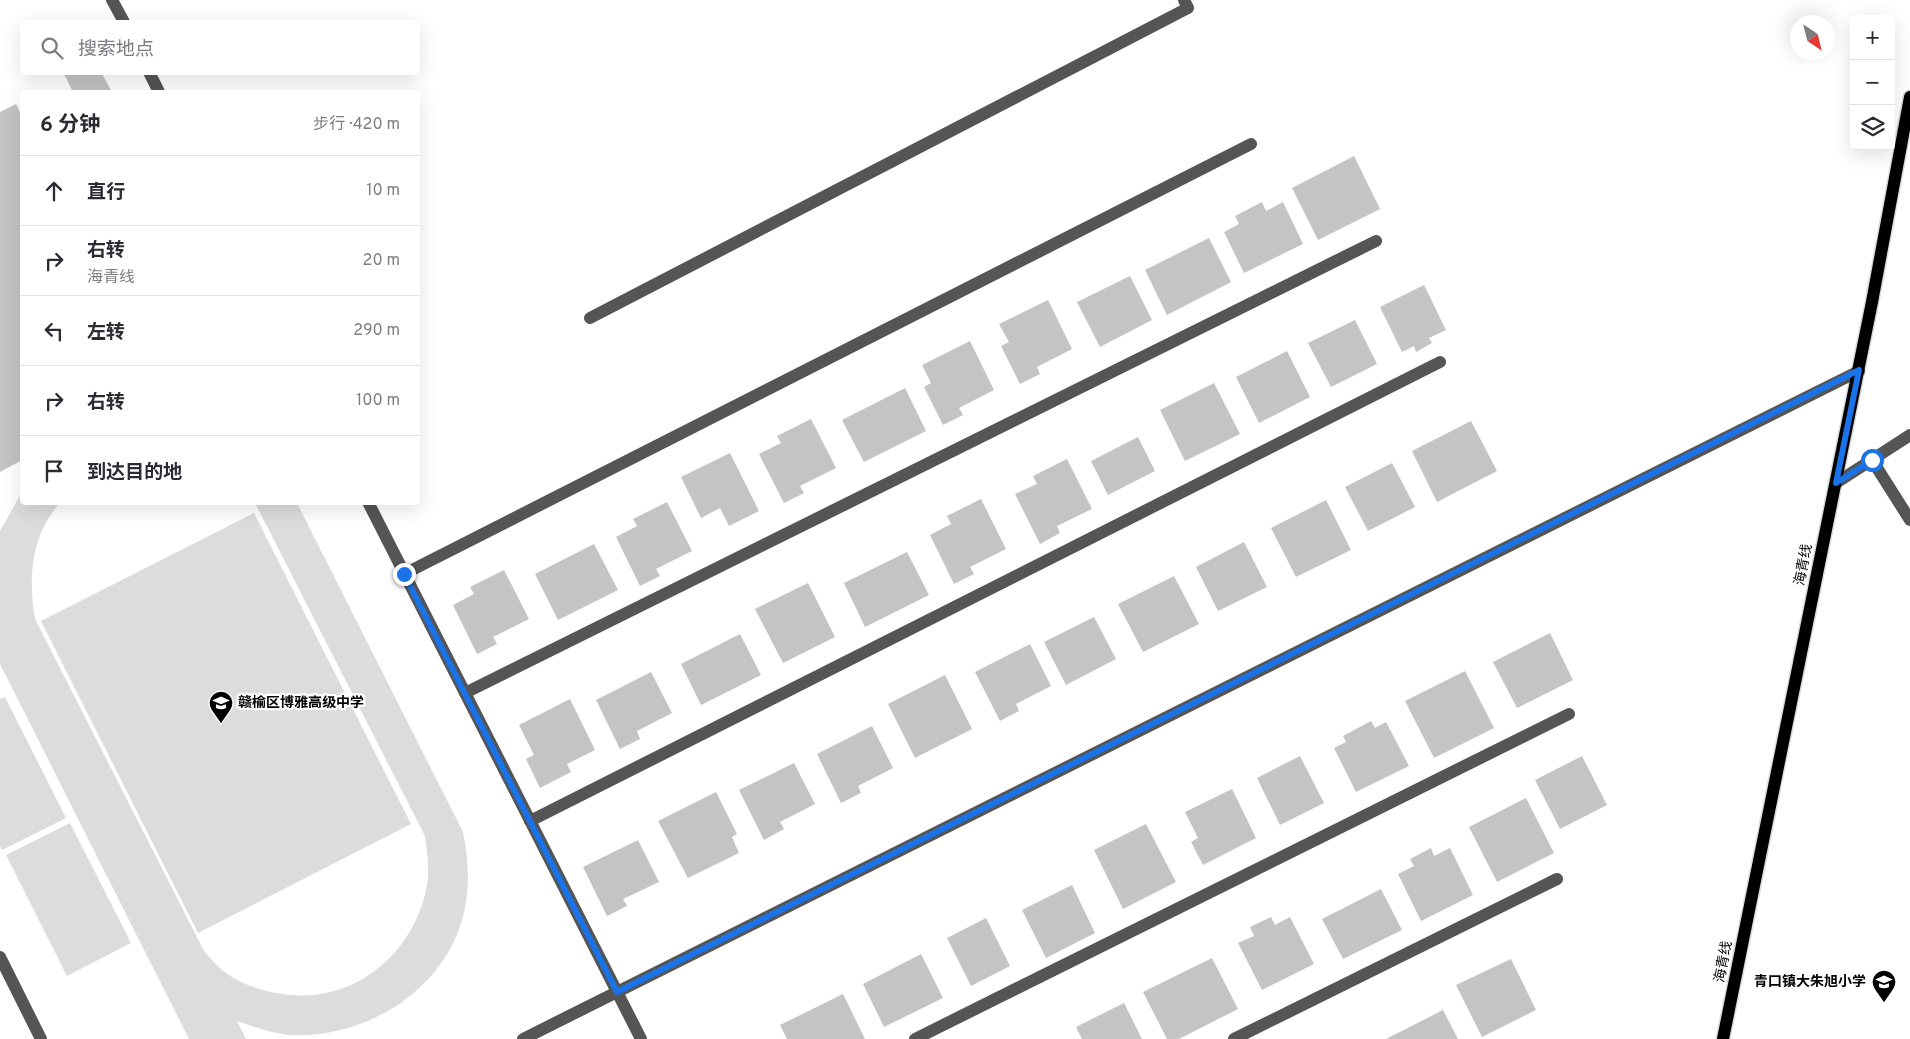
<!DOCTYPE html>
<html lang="zh">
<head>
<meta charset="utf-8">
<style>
	body { margin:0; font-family:Overpass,"Noto Sans SC",sans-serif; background:#f2f2f3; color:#2b2b33 }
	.controls { position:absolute; right:15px; top:15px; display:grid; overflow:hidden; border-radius:5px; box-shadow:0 5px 20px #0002 }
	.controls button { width:45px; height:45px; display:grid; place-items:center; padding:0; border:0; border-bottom:1px solid #e1e1e2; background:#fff; color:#2b2b33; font:25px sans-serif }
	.compass { position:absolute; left:1790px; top:15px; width:45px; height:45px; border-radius:50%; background:#fff; box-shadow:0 5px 20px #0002; rotate:145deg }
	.stop { position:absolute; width:15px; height:15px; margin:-11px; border:4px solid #1a73e8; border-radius:50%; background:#fff }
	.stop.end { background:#1a73e8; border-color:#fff; box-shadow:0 1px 5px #0008 }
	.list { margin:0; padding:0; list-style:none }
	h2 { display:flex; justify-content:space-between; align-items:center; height:65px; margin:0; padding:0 20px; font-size:21px }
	h2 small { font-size:16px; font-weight:400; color:#7c7c81 }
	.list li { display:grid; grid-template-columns:32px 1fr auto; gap:15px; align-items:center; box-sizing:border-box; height:70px; padding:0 20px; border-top:1px solid #e1e1e2 }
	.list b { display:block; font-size:19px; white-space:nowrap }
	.list p { margin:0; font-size:16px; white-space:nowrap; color:#7c7c81 }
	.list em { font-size:16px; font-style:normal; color:#7c7c81 }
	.icon { flex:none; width:28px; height:28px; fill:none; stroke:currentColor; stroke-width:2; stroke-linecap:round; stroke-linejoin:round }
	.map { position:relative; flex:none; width:1910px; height:1039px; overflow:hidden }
	.search { position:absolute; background:#fff; box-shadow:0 5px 20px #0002; left:20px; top:20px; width:400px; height:55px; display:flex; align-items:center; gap:12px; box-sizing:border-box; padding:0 18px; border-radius:5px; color:#7c7c81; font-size:19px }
	.panel { position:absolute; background:#fff; box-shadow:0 5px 20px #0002; left:20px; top:90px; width:400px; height:415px; border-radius:5px }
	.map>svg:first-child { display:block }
</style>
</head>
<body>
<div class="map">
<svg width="1910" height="1039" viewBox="0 0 1910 1039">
	<rect width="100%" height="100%" fill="#fff"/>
	<g fill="#dcdcdc">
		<path d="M22 492V502L60 503C31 534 28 579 35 619L203 949C208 956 214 963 221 969 237 983 261 991 283 994 354 1005 415 953 427 885 430 869 427 853 425 836L255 503H297L463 832C468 858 470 883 465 908 449 988 368 1039 289 1035 271 1033 254 1027 237 1021L246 1039H189L0 664V531Z"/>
		<path d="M254 513 411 824 198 933 41 621Z"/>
		<path d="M5 697 66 818 2 850 0 846V699Z"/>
		<path d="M70 823 131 943 67 976 6 855Z"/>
	</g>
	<g fill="#c4c4c4">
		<path d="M63 72H101L112 92H73Z"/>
		<path d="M16 104 22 117V460L0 472V112Z"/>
		<path d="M1354 156 1380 209 1318 240 1292 188Z"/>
		<path d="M1262 202 1266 211 1283 202 1303 244 1244 273 1224 232 1239 224 1235 216Z"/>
		<path d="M1209 238 1231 282 1167 315 1145 270Z"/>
		<path d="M1130 276 1152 320 1100 347 1077 302Z"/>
		<path d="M1424 285 1446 330 1429 338 1432 343 1416 352 1414 346 1402 352 1380 307Z"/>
		<path d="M1048 300 1072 349 1037 367 1040 374 1020 384 1001 346 1009 342 999 324Z"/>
		<path d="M1355 320 1377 364 1331 387 1308 343Z"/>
		<path d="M970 341 994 390 959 408 963 415 943 425 924 387 931 383 922 365Z"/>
		<path d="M1287 351 1310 397 1259 423 1236 377Z"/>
		<path d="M1214 383 1240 434 1185 461 1160 410Z"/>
		<path d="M905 388 926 431 864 462 842 420Z"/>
		<path d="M811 419 836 468 800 486 804 493 784 503 759 454 781 443 777 436Z"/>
		<path d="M1471 421 1497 471 1437 502 1412 451Z"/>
		<path d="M1138 437 1155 471 1108 495 1091 461Z"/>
		<path d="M730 453 759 511 729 526 720 508 701 518 681 477Z"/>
		<path d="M1067 459 1092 509 1057 526 1060 533 1040 544 1015 494 1037 484 1033 476Z"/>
		<path d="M1392 463 1415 507 1368 531 1345 487Z"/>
		<path d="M981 499 1006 549 970 567 974 574 954 584 930 535 951 524 947 516Z"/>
		<path d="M1326 500 1351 550 1296 577 1271 528Z"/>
		<path d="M667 502 692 551 656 569 660 576 640 586 616 537 637 526 633 519Z"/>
		<path d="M1244 542 1267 587 1218 611 1196 567Z"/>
		<path d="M594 544 618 590 558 620 535 574Z"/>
		<path d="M907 552 929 595 865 627 844 583Z"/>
		<path d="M504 570 529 619 493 637 497 644 477 654 453 605 474 594 470 587Z"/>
		<path d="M1174 576 1199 624 1143 652 1118 604Z"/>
		<path d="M808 583 835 637 783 663 755 609Z"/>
		<path d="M1094 617 1116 659 1066 685 1044 642Z"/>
		<path d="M1550 633 1573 680 1517 708 1493 662Z"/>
		<path d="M740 634 761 675 701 705 681 664Z"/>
		<path d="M1030 644 1051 686 1016 704 1019 711 1000 721 975 672Z"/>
		<path d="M1465 671 1494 728 1434 758 1405 701Z"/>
		<path d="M651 672 672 713 637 731 640 739 620 749 596 700Z"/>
		<path d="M945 675 972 729 915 758 888 704Z"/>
		<path d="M570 699 595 750 567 764 571 772 540 788 526 759 534 755 519 725Z"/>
		<path d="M1371 721 1375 728 1386 722 1409 766 1356 792 1334 748 1346 742 1343 736Z"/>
		<path d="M872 726 893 768 858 786 861 793 841 803 817 754Z"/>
		<path d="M1300 756 1324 803 1280 825 1257 778Z"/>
		<path d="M1582 756 1607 805 1560 829 1535 780Z"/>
		<path d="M794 763 815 804 780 822 784 829 764 840 739 790Z"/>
		<path d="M1232 789 1256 838 1203 865 1191 842 1198 838 1185 812Z"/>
		<path d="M716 792 737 834 732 837 739 853 688 878 658 821Z"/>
		<path d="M1526 798 1554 853 1497 882 1469 827Z"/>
		<path d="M1146 824 1176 882 1123 909 1094 850Z"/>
		<path d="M638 840 659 882 623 899 627 906 607 916 583 867Z"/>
		<path d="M1431 848 1434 856 1450 848 1473 895 1421 921 1398 874 1414 866 1410 859Z"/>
		<path d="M1072 885 1095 933 1046 958 1022 910Z"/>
		<path d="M1381 889 1402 930 1343 959 1322 919Z"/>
		<path d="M1271 917 1275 925 1290 917 1314 964 1262 990 1238 943 1254 936 1250 927Z"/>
		<path d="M986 918 1010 966 971 986 947 938Z"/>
		<path d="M921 954 943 998 884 1027 863 984Z"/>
		<path d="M1212 958 1238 1009 1179 1039H1167L1143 992Z"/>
		<path d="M1511 959 1536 1010 1482 1037 1456 985Z"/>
		<path d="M843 994 865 1039H787L780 1025Z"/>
		<path d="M1124 1003 1142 1039H1082L1076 1027Z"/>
		<path d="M1443 1010 1458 1039H1386Z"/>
	</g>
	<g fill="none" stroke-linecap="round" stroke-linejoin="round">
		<defs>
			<path id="major" d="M1723 1039 1872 302 1910 97"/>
		</defs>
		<use href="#major" stroke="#dbdbdb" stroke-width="15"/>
		<g stroke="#555" stroke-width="12">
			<path d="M112 0 124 22"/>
			<path d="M149 72 159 92"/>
			<path d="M590 318 1188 8 1184 0"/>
			<path d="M1872 460 1910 520"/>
			<path d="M1836 483 1910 435"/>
			<path d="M368 502 641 1039"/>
			<path d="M404 574 1251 144"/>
			<path d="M465 693 1376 241"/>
			<path d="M530 821 1440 362"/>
			<path d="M0 957 41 1039"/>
			<path d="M523 1039 1859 371"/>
			<path d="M915 1039 1569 714"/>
			<path d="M1234 1039 1557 879"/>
		</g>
		<use href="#major" stroke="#000" stroke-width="12"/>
	</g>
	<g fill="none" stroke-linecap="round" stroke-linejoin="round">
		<path stroke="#1a73e8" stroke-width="6" d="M404 574 617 992 1859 370 1836 483 1872 460"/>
	</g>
	<defs>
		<symbol id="school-pin" viewBox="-11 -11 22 30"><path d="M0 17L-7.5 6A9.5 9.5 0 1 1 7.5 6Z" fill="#000" stroke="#fff"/><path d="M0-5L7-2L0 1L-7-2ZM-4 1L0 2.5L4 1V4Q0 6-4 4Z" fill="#fff"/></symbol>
	</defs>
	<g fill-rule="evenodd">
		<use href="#school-pin" x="207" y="689" width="28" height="38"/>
		<use href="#school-pin" x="1870" y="968" width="28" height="38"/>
	</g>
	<g text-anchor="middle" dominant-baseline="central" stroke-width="4.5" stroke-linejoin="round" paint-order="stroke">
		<g font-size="14" fill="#000" stroke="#fff">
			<text transform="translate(1804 565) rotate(-79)">海青线</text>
			<text transform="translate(1724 962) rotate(-79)">海青线</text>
		</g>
		<g font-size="14" font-weight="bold" fill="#000" stroke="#fff" text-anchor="start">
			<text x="238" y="703">赣榆区博雅高级中学</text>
			<text x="1866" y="982" text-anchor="end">青口镇大朱旭小学</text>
		</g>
	</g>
</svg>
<div class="controls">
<button>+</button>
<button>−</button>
<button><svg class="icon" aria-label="layers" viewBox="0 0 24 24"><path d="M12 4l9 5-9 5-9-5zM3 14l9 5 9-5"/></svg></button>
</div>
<svg class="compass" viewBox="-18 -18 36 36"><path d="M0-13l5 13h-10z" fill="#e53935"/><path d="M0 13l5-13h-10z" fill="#7c7c81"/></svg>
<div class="stop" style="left:1872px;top:460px"></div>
<div class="stop end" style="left:404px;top:574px"></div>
<div class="search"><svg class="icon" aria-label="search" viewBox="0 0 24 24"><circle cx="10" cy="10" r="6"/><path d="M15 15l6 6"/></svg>搜索地点</div>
<section class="panel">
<h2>6 分钟<small>步行 · 420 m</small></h2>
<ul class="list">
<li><svg class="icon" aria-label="ahead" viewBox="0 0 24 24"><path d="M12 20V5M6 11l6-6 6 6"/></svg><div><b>直行</b></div><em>10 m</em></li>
<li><svg class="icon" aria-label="right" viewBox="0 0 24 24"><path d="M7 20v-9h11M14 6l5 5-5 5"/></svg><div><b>右转</b><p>海青线</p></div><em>20 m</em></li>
<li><svg class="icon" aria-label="left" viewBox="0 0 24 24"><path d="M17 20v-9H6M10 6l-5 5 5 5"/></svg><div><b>左转</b></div><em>290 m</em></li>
<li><svg class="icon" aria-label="right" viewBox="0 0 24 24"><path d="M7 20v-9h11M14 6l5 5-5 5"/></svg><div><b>右转</b></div><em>100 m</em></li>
<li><svg class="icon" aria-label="arrive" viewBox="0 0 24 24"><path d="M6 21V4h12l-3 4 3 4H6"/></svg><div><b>到达目的地</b></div></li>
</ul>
</section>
</div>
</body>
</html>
